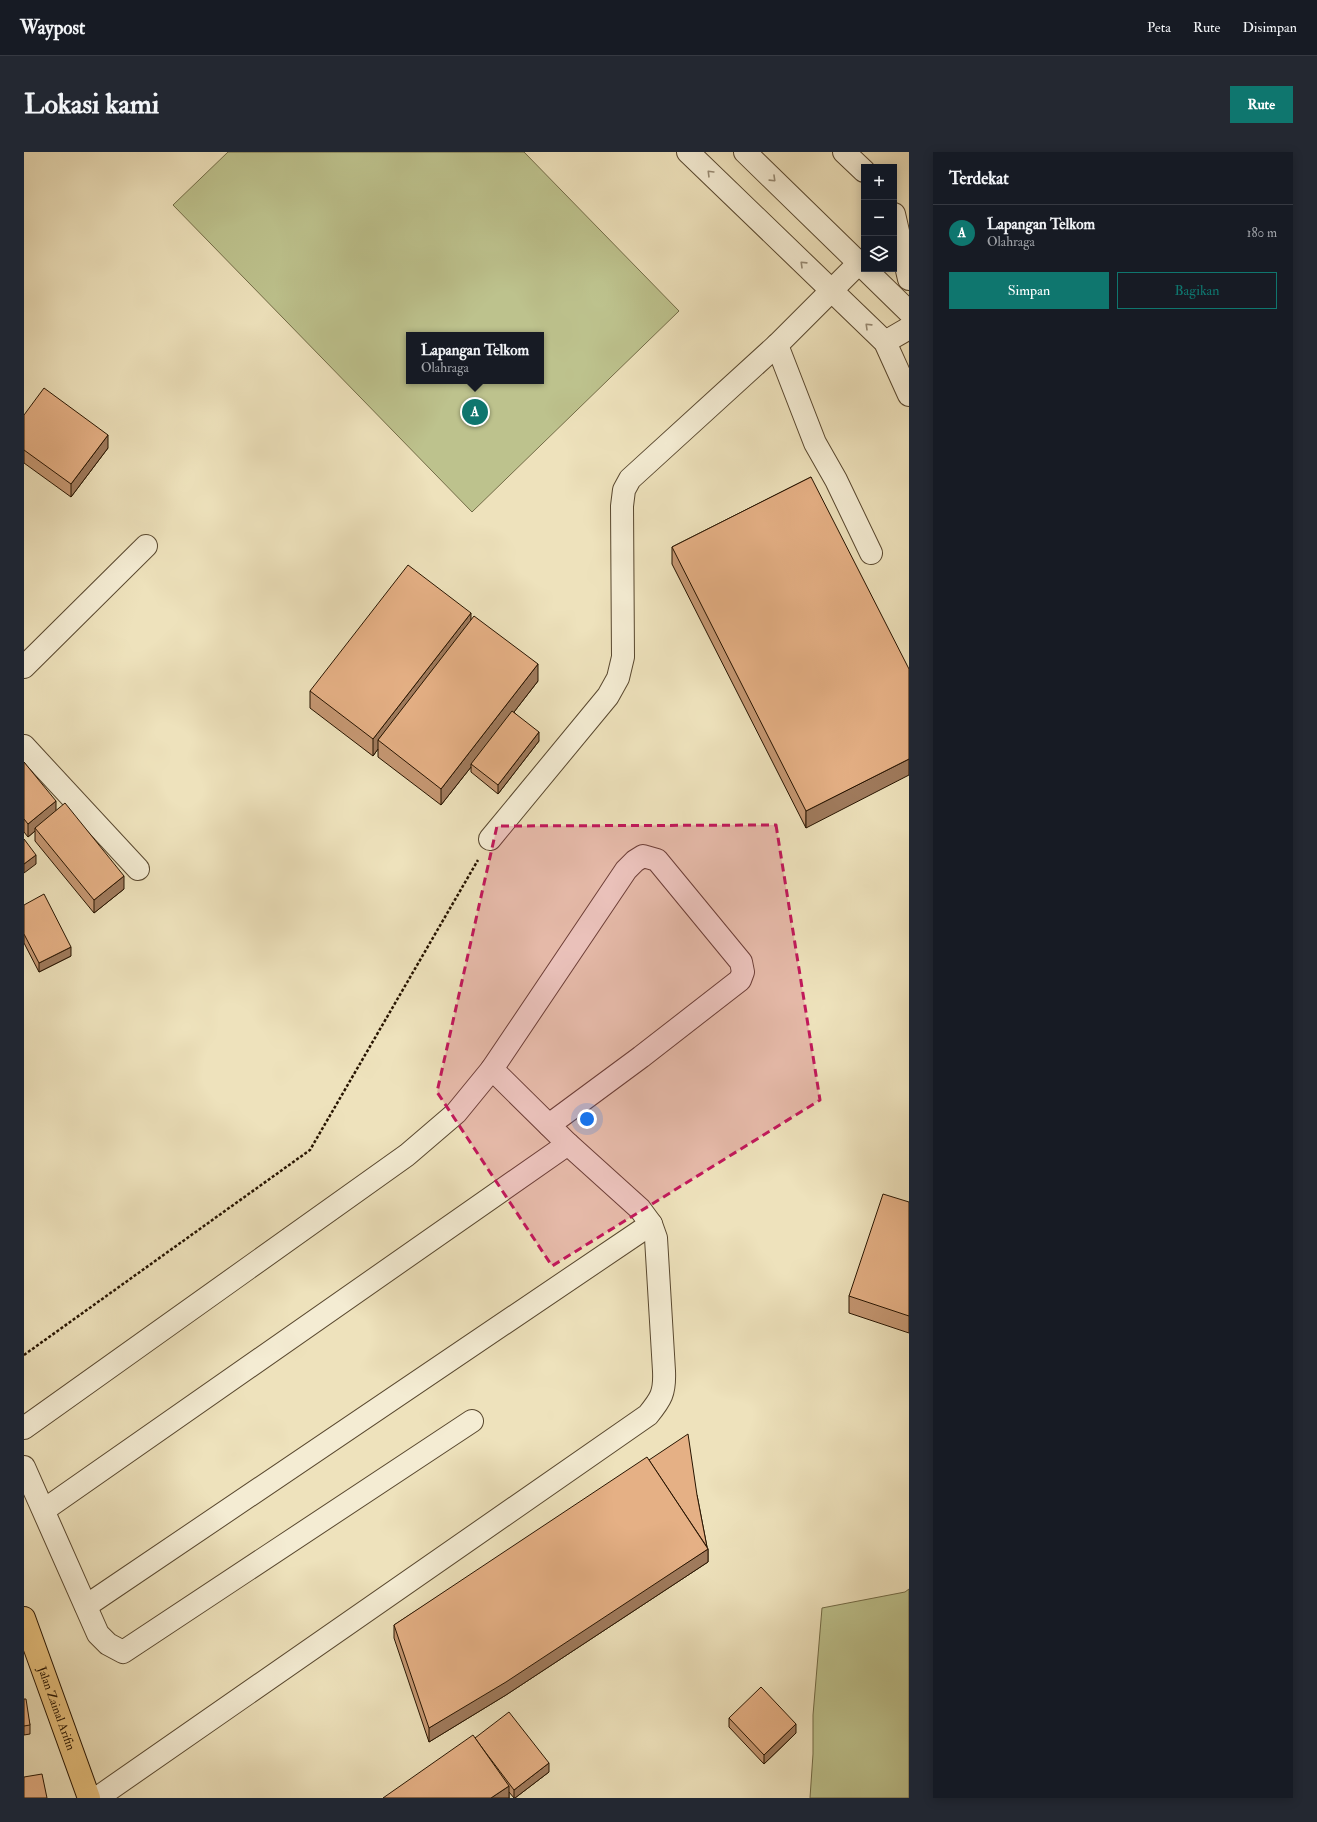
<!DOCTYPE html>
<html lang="id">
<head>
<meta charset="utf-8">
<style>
	body { margin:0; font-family:"IM FELL Double Pica",serif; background:#242831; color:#f1f3f6 }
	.controls { position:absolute; right:12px; top:12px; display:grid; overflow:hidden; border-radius:0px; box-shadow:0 2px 10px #0003 }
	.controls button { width:36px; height:36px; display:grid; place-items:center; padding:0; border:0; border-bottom:1px solid #363941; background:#171b24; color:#f1f3f6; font:20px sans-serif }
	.you { position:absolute; left:563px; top:967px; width:14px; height:14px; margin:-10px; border:3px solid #fff; border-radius:50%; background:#1a73e8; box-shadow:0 0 0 6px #1a73e833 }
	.badge { display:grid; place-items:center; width:26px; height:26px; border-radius:50%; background:#0f766e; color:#fff; font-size:13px; font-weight:700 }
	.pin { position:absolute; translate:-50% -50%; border:2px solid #fff; box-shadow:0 1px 4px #0006 }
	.popup { position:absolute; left:382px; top:180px; width:138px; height:52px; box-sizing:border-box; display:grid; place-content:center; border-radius:0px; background:#171b24; filter:drop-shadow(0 1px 3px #0005); font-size:13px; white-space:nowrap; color:#9ea1a6 }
	.popup b { font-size:15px; color:#f1f3f6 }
	.popup::after { content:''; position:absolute; left:50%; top:100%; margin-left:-8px; border:8px solid transparent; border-top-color:#171b24 }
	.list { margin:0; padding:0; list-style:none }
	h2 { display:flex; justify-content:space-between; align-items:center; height:52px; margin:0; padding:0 16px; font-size:17px }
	h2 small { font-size:13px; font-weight:400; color:#9ea1a6 }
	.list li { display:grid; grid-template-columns:26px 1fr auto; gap:12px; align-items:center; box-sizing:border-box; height:56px; padding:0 16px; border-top:1px solid #363941 }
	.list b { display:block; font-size:15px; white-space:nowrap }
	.list p { margin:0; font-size:13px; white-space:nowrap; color:#9ea1a6 }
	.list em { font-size:13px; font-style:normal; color:#9ea1a6 }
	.actions { display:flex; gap:8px; padding:12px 16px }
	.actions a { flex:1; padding:9px 0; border:1px solid #0f766e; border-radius:0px; text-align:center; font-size:14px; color:#0f766e }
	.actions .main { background:#0f766e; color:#fff }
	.icon { flex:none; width:22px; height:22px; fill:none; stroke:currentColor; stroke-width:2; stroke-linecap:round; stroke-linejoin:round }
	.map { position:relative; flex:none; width:885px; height:1646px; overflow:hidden; border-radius:0px }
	header { display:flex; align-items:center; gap:24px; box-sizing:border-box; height:56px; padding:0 20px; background:#171b24; border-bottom:1px solid #363941 }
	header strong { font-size:19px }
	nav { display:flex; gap:22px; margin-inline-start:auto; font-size:14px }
	.intro { display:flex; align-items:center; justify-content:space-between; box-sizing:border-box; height:96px; padding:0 24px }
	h1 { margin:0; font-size:28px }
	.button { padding:10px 18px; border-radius:0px; background:#0f766e; color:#fff; font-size:14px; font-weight:700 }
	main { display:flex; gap:24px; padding:0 24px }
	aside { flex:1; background:#171b24; border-radius:0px; box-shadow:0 2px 10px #0003 }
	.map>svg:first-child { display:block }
</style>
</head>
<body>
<header>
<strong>Waypost</strong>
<nav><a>Peta</a><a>Rute</a><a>Disimpan</a></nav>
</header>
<div class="intro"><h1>Lokasi kami</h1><a class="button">Rute</a></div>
<main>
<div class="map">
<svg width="885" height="1646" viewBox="0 0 885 1646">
	<rect width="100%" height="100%" fill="#eee2bc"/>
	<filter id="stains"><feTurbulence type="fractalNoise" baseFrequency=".005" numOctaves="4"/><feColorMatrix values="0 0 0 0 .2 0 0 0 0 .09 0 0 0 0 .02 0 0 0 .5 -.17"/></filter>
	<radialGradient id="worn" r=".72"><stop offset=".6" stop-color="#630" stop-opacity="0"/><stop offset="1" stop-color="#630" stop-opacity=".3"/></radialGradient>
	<g fill="#bdc28d" stroke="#726b46" fill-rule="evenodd">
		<path d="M204 0H500L655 159 448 360 149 53ZM385 183H517V229H385Z"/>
		<path d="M885 1437V1646H786L789 1602V1563L798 1456 881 1440Z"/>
	</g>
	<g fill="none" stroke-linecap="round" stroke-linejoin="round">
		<defs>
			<g id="minor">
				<path d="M664 0 861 190 885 243"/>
				<path d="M721 0 840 116"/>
				<path d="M820 0 840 19"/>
				<path d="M870 62 885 127"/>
				<path d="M841 117 885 160"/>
				<path d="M861 190 885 176"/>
				<path d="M753 193 791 291 812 328 847 401"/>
				<path d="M0 515 122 394"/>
				<path d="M0 594 114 717"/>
				<path d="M466 687 584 544 594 526 599 505 598 354 600 338 606 327 753 193 835 111"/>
				<path d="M0 1276 383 1003 432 961 468 917 602 718 611 709 619 704 633 708 717 810 719 820 716 828 617 905 525 973"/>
				<path d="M0 1315 74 1482 84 1492 99 1500 448 1269"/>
				<path d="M20 1358 544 992"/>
				<path d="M62 1454 627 1072"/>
				<path d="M73 1646 624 1263C637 1247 641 1241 640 1219L632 1086 627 1072 616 1057 544 992 468 917"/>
			</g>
			<g id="major">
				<path id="s1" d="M0 1466 65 1646"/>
			</g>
		</defs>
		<use href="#minor" stroke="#59482f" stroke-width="24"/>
		<use href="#major" stroke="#271400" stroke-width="24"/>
		<path stroke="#271400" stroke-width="2.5" stroke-dasharray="3 2" stroke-linecap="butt" d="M0 1203 286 998 454 708"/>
		<use href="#minor" stroke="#f4ecd3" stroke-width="22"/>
		<use href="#major" stroke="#e7c17e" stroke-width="22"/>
	</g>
	<g fill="#c59772" stroke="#271400">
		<path d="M0 263 84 296 47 345 0 311Z"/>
		<path d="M787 325 782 676 648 412V395Z"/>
		<path d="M447 469 514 529 490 560 515 589 474 642 447 620V615L417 653 354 605V597L349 604 286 556V539Z"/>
		<path d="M0 610 32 659 100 737 70 761 11 689V679L4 685 0 680Z"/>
		<path d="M0 753 47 804 15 820 0 791Z"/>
		<path d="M885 1050V1181L825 1161V1144Z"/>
		<path d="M625 1308 673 1343 683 1395 684 1397V1410L482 1543 405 1590 370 1486V1473Z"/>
		<path d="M0 1547 6 1573V1582L0 1583Z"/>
		<path d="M705 1566 772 1581 740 1612 705 1575Z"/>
		<path d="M451 1586 525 1620 491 1646H490L485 1640V1646Z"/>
	</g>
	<g fill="#a07b5d" stroke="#271400">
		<path d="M84 283V296L47 345V332Z"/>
		<path d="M447 461V478L354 588V597L349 604V587Z"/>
		<path d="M514 512V529L449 613 447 612V615L417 653V637Z"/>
		<path d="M515 580V589L474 642V633Z"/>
		<path d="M885 607V623L782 676V659Z"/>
		<path d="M32 649V662L11 676V679L4 685V672Z"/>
		<path d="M12 703V712L0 721V712Z"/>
		<path d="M100 724V737L70 761V748Z"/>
		<path d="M47 795V804L15 820V811Z"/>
		<path d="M684 1397V1410L482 1543 405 1590V1576Z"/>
		<path d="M772 1572V1581L740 1612V1603Z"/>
		<path d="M525 1611V1620L491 1646H490V1638Z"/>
		<path d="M485 1634V1646H467Z"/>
	</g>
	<g fill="#e5b085" stroke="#271400">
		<path d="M20 236 84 283 47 332 0 298V263Z"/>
		<path d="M787 325 885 517V607L782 659 648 395Z"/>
		<path d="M384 413 447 461 349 587 286 539Z"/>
		<path d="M450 464 514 512 417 637 354 588Z"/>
		<path d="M488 559 515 580 474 633 447 612Z"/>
		<path d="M0 610 32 649 4 672 0 667Z"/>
		<path d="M41 651 100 724 70 748 11 676Z"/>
		<path d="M0 687 12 703 0 712Z"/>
		<path d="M20 742 47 795 15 811 0 782V753Z"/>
		<path d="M859 1042 885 1050V1164L825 1144Z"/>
		<path d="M664 1282 673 1343 683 1395 625 1308Z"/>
		<path d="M623 1305 684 1397 482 1530 405 1576 370 1473Z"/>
		<path d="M737 1535 772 1572 740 1603 705 1566Z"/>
		<path d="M0 1547H2L6 1573 0 1574Z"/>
		<path d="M485 1560 525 1611 490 1638 462 1601 451 1586Z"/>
		<path d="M449 1583 485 1634 467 1646H359Z"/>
		<path d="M18 1622 23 1646H0V1625Z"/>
	</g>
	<defs><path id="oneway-chevron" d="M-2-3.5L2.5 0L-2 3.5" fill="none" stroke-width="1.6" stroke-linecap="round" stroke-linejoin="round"/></defs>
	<g stroke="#988b74">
		<use href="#oneway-chevron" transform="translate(686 21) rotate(-135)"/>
		<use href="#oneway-chevron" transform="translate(749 27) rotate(44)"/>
		<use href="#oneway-chevron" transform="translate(779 112) rotate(-136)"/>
		<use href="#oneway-chevron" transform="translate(844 174) rotate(-136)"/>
	</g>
	<path fill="#c2185b" fill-opacity="0.2" stroke="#c2185b" stroke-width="3" stroke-dasharray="8 5" stroke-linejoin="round" d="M752 673 796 948 528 1114 413 940 473 674Z"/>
	<g text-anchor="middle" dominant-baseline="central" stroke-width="3" stroke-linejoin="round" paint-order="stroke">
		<g font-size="12" fill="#271400" stroke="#f4ecd3">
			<text stroke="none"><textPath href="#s1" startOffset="96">Jalan Zainal Arifin</textPath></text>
		</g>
	</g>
	<rect width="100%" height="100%" filter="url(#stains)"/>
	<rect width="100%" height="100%" fill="url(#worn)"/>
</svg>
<div class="controls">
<button>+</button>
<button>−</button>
<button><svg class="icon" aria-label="layers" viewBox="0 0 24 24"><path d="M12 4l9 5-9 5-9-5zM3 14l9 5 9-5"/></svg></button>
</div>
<div class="you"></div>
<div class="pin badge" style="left:451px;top:260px">A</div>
<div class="popup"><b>Lapangan Telkom</b>Olahraga</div>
</div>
<aside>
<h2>Terdekat<small></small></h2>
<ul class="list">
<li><span class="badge">A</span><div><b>Lapangan Telkom</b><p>Olahraga</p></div><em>180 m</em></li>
</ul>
<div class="actions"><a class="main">Simpan</a><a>Bagikan</a></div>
</aside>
</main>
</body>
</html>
